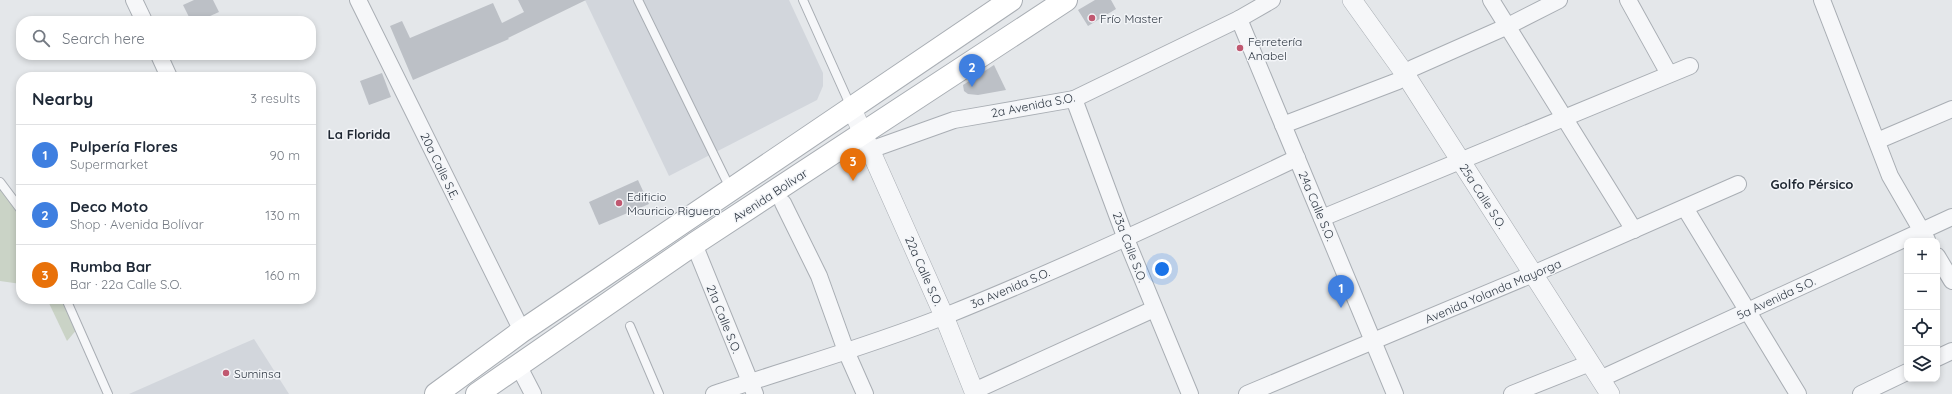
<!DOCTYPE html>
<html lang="en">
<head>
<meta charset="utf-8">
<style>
	body { margin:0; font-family:Quicksand,sans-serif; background:#f2f2f3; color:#1f2937 }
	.controls { position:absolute; right:12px; bottom:12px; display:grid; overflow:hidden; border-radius:8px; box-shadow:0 2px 6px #0003 }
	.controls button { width:36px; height:36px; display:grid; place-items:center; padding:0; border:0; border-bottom:1px solid #e0e1e3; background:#fff; color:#1f2937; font:20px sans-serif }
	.you { position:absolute; left:1162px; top:269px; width:14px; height:14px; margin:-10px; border:3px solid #fff; border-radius:50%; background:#1a73e8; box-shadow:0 0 0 6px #1a73e833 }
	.badge { display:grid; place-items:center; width:26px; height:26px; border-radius:50%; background:#ea580c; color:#fff; font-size:13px; font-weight:700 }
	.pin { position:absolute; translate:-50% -33px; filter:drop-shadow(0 1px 2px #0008) }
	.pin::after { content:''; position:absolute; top:21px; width:14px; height:12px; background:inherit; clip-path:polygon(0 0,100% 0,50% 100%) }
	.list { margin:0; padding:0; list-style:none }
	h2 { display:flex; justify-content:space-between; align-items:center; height:52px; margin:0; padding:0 16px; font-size:17px }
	h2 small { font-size:13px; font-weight:400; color:#747a83 }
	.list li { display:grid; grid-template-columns:26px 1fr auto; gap:12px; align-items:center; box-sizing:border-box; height:60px; padding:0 16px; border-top:1px solid #e0e1e3 }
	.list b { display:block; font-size:15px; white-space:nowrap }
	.list p { margin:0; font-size:13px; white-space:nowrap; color:#747a83 }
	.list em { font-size:13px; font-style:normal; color:#747a83 }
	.icon { flex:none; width:22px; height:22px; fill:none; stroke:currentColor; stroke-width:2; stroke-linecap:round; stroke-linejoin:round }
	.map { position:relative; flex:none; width:1952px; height:394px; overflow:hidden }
	.search { position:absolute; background:#fff; box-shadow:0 2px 6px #0003; left:16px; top:16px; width:300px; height:44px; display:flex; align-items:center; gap:10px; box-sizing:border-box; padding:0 14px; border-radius:16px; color:#747a83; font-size:15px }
	.panel { position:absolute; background:#fff; box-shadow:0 2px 6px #0003; left:16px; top:72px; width:300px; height:232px; border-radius:16px }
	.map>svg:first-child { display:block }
</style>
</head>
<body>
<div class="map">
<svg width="1952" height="394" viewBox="0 0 1952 394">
	<rect width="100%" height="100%" fill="#e4e7ea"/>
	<g fill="#d2d6dc">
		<path d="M585 0H789L823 73V86L817 100 669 176Z"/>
		<path d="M254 339 289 394H129L224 352Z"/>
	</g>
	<g fill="#cad3c6">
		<path d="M0 182 21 210V284L0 281Z"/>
		<path d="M47 299H66L78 328 67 341Z"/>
	</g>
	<g fill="#bcc0c6">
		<path d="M194 0H213L219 12 199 21H191L183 5Z"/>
		<path d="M518 0H586L508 38 509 39 413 80 390 26 402 21 410 38 493 3 502 23 524 12Z"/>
		<path d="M1095 0H1111L1116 9 1088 26 1078 10Z"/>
		<path d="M994 65 1006 90 978 95 968 94 964 91 963 85Z"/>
		<path d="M382 73 391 97 369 105 360 81Z"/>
		<path d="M638 180 649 204 599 225 589 202Z"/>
	</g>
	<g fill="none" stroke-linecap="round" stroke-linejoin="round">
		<defs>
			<g id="service">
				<path d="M638 0 731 190"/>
				<path d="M803 0 851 107"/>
				<path d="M0 182 21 210"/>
				<path d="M66 299 108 394"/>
				<path d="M630 326 659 394"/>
			</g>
			<g id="minor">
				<path d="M134 0 144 21"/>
				<path d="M358 0 522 331"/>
				<path d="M1491 0 1634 230"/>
				<path d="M1628 0 1669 74"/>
				<path d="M1822 0 1890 176 1927 240"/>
				<path d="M1239 19 1395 394"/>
				<path d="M159 55 169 77"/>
				<path d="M1074 99 1126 239 1190 394"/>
				<path d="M1283 125 1398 81 1413 68 1508 26 1559 0"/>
				<path d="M1877 141 1952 109"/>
				<path d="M870 150 954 120 1074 99 1239 19 1272 0"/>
				<path d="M783 203 819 276 846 351 865 394"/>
				<path d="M1685 208 1798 394"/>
				<path d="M1322 218 1690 66"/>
				<path d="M694 244 755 394"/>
				<path d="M1937 256 1952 281"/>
				<path d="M1937 358 1952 351"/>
				<path d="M518 365 533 394"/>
				<path d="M1600 379 1952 217"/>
				<path d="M974 391 1154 309"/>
				<path d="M714 394C791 368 870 346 945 316 1064 268 1181 213 1297 158"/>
				<path d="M1247 394 1533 274 1738 184"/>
				<path d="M1512 394 1590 363"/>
				<path d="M1861 394 1907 372"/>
			</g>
			<g id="tertiary">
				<path d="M1352 0 1405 74 1610 394"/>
				<path d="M852 109 944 316 975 394"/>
			</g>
			<g id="secondary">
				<path d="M436 394 522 331 602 277 1011 0"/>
				<path d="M477 394 694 244 1066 0"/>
			</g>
		</defs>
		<use href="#service" stroke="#a9aeb4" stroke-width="10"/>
		<use href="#minor" stroke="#a9aeb4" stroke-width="18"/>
		<use href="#tertiary" stroke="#a9aeb4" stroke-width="20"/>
		<use href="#secondary" stroke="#a9aeb4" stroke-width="24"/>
		<use href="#service" stroke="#f6f7f9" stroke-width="8"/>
		<use href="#minor" stroke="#f6f7f9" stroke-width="16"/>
		<use href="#tertiary" stroke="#f6f7f9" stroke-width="19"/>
		<use href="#secondary" stroke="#fff" stroke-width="22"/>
	</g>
	<g fill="#c05870" stroke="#f3f5f8" stroke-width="1.5">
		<circle cx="1092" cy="18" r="4"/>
		<circle cx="1240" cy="48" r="4"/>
		<circle cx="619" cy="203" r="4"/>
		<circle cx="226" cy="373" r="4"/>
	</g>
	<g text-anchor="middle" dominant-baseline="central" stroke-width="3" stroke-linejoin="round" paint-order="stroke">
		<g font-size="12" fill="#2d3641" stroke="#f3f5f8" text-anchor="start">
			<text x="1100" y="18">Frío Master</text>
			<text x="1248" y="41">Ferretería<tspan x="1248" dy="14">Anabel</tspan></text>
			<text x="627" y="196">Edificio<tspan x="627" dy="14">Mauricio Riguero</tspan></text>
			<text x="234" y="373">Suminsa</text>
		</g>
		<g font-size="12" fill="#2d3641" stroke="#f3f5f8">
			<text transform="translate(1033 105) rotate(-11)">2a Avenida S.O.</text>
			<text transform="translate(440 166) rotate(64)">20a Calle S.E.</text>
			<text transform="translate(770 195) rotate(-33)">Avenida Bolívar</text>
			<text transform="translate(1483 196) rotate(57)">25a Calle S.O.</text>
			<text transform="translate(1317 206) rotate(67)">24a Calle S.O.</text>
			<text transform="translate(1130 247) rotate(69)">23a Calle S.O.</text>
			<text transform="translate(924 271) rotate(66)">22a Calle S.O.</text>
			<text transform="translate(1010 288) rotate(-23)">3a Avenida S.O.</text>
			<text transform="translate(1493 291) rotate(-23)">Avenida Yolanda Mayorga</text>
			<text transform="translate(1776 298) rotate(-25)">5a Avenida S.O.</text>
			<text transform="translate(724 319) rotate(68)">21a Calle S.O.</text>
		</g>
		<g font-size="13" font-weight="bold" fill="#1f2732" stroke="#f3f5f8">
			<text x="359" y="134">La Florida</text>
			<text x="1812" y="184">Golfo Pérsico</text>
		</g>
	</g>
</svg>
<div class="controls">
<button>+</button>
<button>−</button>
<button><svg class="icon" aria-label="locate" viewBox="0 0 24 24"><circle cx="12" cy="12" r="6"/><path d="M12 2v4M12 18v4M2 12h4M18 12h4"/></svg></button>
<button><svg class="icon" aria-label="layers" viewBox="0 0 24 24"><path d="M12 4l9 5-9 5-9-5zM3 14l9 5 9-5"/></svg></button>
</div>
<div class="you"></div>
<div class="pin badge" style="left:1341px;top:308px;background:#3f7fe0">1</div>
<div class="pin badge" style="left:972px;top:87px;background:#3f7fe0">2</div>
<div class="pin badge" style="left:853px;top:181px;background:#e8710a">3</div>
<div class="search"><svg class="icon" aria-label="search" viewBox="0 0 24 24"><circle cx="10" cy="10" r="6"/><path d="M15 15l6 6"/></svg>Search here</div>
<section class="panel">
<h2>Nearby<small>3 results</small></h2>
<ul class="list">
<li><span class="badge" style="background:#3f7fe0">1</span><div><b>Pulpería Flores</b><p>Supermarket</p></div><em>90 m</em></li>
<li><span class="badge" style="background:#3f7fe0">2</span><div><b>Deco Moto</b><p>Shop · Avenida Bolívar</p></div><em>130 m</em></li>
<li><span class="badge" style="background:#e8710a">3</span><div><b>Rumba Bar</b><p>Bar · 22a Calle S.O.</p></div><em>160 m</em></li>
</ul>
</section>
</div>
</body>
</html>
